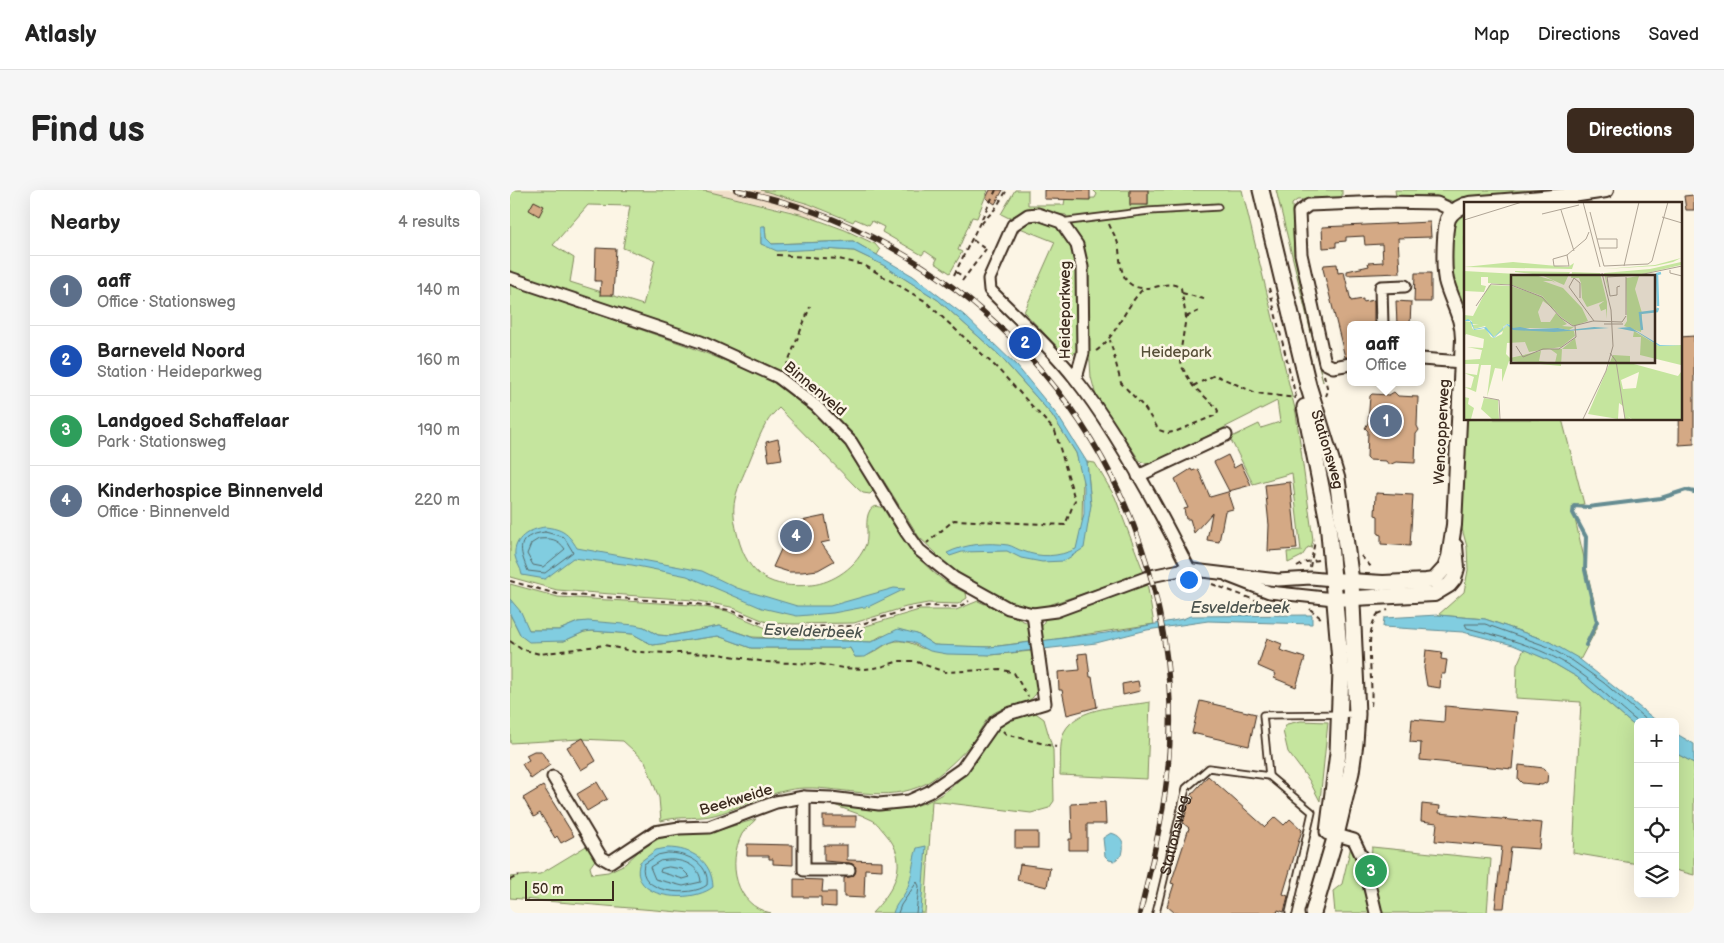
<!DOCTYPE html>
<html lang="en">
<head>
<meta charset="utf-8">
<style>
	body { margin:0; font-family:"Balsamiq Sans",sans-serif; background:#f6f6f6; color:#222 }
	.controls { position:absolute; right:15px; bottom:15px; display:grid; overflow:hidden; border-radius:8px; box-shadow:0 5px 20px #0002 }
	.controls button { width:45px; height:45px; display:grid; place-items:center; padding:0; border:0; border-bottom:1px solid #e0e0e0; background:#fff; color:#222; font:25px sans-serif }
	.scale { position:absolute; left:15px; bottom:12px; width:89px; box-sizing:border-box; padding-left:5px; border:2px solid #3b2a1e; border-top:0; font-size:14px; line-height:18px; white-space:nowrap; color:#3b2a1e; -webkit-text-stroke:4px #fcf5e5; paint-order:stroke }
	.you { position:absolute; left:678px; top:389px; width:18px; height:18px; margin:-12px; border:4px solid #fff; border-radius:50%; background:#1a73e8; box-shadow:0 0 0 8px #1a73e833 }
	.badge { display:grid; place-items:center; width:32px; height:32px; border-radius:50%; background:#3b2a1e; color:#fff; font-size:16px; font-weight:700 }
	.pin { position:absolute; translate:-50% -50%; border:2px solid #fff; box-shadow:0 1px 5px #0006 }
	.popup { position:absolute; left:837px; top:131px; width:78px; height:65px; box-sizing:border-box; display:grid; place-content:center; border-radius:8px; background:#fff; filter:drop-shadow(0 1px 4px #0005); font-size:16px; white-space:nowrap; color:#767676 }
	.popup b { font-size:19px; color:#222 }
	.popup::after { content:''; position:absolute; left:50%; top:100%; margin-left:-10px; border:10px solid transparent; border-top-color:#fff }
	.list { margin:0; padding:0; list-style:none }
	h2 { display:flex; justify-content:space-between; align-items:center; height:65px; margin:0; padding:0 20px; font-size:21px }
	h2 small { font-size:16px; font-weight:400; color:#767676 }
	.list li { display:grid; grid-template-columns:32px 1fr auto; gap:15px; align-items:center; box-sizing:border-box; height:70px; padding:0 20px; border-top:1px solid #e0e0e0 }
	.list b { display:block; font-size:19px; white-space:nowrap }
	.list p { margin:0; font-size:16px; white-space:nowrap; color:#767676 }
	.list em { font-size:16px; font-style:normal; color:#767676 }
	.icon { flex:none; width:28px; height:28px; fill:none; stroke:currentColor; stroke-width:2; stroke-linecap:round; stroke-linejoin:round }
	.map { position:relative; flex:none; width:1184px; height:723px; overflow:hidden; border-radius:8px }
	header { display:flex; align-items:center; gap:30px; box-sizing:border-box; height:70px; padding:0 25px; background:#fff; border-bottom:1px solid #e0e0e0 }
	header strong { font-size:24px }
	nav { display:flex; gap:28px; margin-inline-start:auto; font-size:18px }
	.intro { display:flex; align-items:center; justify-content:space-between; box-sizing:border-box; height:120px; padding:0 30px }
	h1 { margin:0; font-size:35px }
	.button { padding:12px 22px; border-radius:8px; background:#3b2a1e; color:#fff; font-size:18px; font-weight:700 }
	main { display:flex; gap:30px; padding:0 30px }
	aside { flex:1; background:#fff; border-radius:8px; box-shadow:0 5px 20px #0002 }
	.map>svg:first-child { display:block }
</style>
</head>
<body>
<header>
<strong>Atlasly</strong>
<nav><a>Map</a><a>Directions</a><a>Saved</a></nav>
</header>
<div class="intro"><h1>Find us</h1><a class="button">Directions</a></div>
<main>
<aside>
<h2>Nearby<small>4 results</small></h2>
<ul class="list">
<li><span class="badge" style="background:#5c6f8a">1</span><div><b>aaff</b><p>Office · Stationsweg</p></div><em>140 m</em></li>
<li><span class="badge" style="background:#1a4fb4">2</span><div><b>Barneveld Noord</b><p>Station · Heideparkweg</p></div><em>160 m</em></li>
<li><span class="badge" style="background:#2e9e5b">3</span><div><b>Landgoed Schaffelaar</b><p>Park · Stationsweg</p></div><em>190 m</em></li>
<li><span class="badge" style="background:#5c6f8a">4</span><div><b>Kinderhospice Binnenveld</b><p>Office · Binnenveld</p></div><em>220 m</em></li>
</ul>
</aside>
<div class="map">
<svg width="1184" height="723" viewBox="0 0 1184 723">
	<rect width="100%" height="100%" fill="#fcf5e5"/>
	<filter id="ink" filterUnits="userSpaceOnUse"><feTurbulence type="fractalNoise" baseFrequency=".02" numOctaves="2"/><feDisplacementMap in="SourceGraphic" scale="10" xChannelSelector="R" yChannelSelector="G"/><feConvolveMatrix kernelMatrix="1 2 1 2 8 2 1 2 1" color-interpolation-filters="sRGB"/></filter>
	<g filter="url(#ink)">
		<path fill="#f0dec8" d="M190 0H251L311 19 308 31 276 19Z"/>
		<g fill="#c5e59e" stroke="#80885e" fill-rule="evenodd">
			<path d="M0 0 196 1 294 25 335 40 365 54 370 60 367 65 343 51 262 54 256 48 255 36 251 37V54L344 61 373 75 428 110 488 164 542 225 566 263 573 285 572 331 581 315 577 272 585 273 605 307 634 383 530 418C490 417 457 388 425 366L427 364 409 347 372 288 344 249 270 183 192 148 30 92 0 84ZM78 15 120 16 113 58 145 70 133 115 60 92 64 68 43 55Z"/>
			<path d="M251 0H478L467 28 462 27 448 60 452 62 440 83 425 73 427 69 415 61 412 65 372 42 374 37 362 31 359 35 345 29 343 32 299 14Z"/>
			<path d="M505 0H518V15H554L555 9 585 8 587 4 583 0H620V14L638 15V0H732L786 223 803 350 801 358 798 357 792 366 778 373 777 362 791 361 782 283 743 294 720 248 749 234 751 238 770 232 767 211 640 275 630 271 586 206 581 187 579 157 577 156 571 54 556 25C527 22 528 14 499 28L491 24Z"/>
			<path d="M766 0H832V8L787 10 782 14 784 64 813 192Z"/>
			<path d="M885 0H1050L965 6 945 12 926 6H886Z"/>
			<path d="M955 21V120C951 111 944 101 941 92 937 75 941 41 946 26Z"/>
			<path d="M529 30 549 36 566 62 569 156 561 168 555 165 514 122 545 52 510 38 519 32Z"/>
			<path d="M0 94 178 156 255 187 284 206 322 239 338 258 363 294 364 300 360 304 353 303 348 299 269 218C254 231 249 248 241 267 236 280 228 295 225 309 222 321 225 335 228 347 238 386 261 399 301 395 323 393 348 376 356 354 359 344 354 330 360 320 363 315 368 316 373 318 393 352 419 387 456 403L457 408 448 414 418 413 396 417 344 433 284 434 259 433 221 417 183 410 47 400 0 387Z"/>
			<path d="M955 229H1052L1074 314 1062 316 1087 424V438L1070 470 1038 451 975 429 928 425 954 402 958 380 957 357 951 335Z"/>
			<path d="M637 393 644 434 533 451 531 439 535 429Z"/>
			<path d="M0 394 48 407 182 415 217 421 256 438 282 440 346 439 409 420H446L468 411 518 433 521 439 520 452 480 457 437 456 424 455 407 444 371 446 361 452 242 447 209 436 160 446 148 445 134 437 68 432 49 440H19L0 409Z"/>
			<path d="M0 424 11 446 54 451 74 442 82 441 123 444 143 455 208 446 241 458H340L345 467C372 469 375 437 411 458L481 465 521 461 528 500C519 520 494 513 480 526 474 532 470 541 465 548 455 563 430 586 415 594 375 614 336 597 295 598 261 599 232 619 200 626 184 629 167 626 151 631L149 608 135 571 113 551 71 549 0 553Z"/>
			<path d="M1014 459 1036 469 1067 487 1128 539V674L1063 663 1071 512 1006 508 1007 475Z"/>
			<path d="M640 512 637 589 550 585C551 573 549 553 554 542 568 515 614 517 640 512Z"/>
			<path d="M523 521 534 529 543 560 544 611 539 618 521 623 422 611 415 723H362C384 700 401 672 375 643 371 639 367 632 362 630 349 623 335 620 322 614 371 622 416 627 453 586 466 571 478 541 494 531 503 526 514 524 523 521Z"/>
			<path d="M791 531 818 532 810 611 799 590 778 562 773 541 777 534Z"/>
			<path d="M1165 563 1184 573V685L1165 680Z"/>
			<path d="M246 629C242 634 235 639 232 644 217 673 225 716 261 723H181L0 708V687L30 684 78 655 85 670 80 677 82 684 98 682 115 674 129 661 148 649 170 644 200 643Z"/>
			<path d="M841 656 851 678 861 670 862 657 981 669 977 723H825L823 701 832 694Z"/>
		</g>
		<g fill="#81cde0" stroke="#658c92">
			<path d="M251 36H255L256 48 262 54 343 51 403 86 454 125 507 176 548 226 577 272 581 315 574 358 554 371 532 372 511 368 497 361 452 362 440 366 437 363C455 354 478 352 498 355 503 356 508 360 513 361 531 368 548 367 566 359L574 324V296L566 263 542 225 488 164 428 110 373 75 344 61 313 59 267 61 251 54Z"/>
			<path d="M35 337C52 339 58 343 67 358L192 381 227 398 287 416H320L384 398 395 399 360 416 323 423 287 426 252 418 177 386 122 375 63 368 35 389 12 385C11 377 6 373 5 366 3 348 20 339 35 337Z"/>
			<path d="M0 409 11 422 19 440H49L68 432 78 431 125 435 134 437 148 445 160 446 209 436 244 448 361 452 388 439 407 444 424 455 480 457 596 443 673 429 680 426 802 425V434L698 431 637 440 586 453 481 465 437 464 420 461 402 452 387 450 376 454 355 467H345L340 458H241L208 446 143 455 123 444 82 441 74 442 54 451 19 452 11 446 0 424Z"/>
			<path d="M928 425 975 429 1038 451 1068 468 1148 532H1128V539L1067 487 1036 469 1003 455 953 442 873 437 874 428Z"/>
			<path d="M1165 543 1184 554V573L1165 563Z"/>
			<path d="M601 643C613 646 615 654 612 665L604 671 599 670 595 666 593 648Z"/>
			<path d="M416 656 411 720 410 723H383C386 713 393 708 397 699 403 685 402 672 407 658Z"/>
			<path d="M157 658C182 658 202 671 203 697 180 715 117 708 130 672L146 660Z"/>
		</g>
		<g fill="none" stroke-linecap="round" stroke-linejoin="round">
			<g stroke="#576b6c" stroke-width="1">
				<path d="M35 342 54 347 63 362 35 383 18 381C9 360 5 346 35 342Z"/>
				<path d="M29 349C41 348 48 349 55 359L33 377 23 375 17 364 21 354Z"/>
				<path d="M1128 532C1108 517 1090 497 1070 483 1036 458 996 448 957 438L955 434H975L1036 456 1063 471 1094 493 1139 532"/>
				<path d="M158 663C176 663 200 673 197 695 181 708 126 703 134 674L148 665Z"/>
				<path d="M158 670C172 669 190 675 191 692L173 696 145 689 140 677 150 671Z"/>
				<path d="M159 677 172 679 180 687 173 689 150 682 151 679Z"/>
				<path d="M388 723 391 715 407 692 409 696 406 723"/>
			</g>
			<path stroke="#658c92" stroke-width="4" d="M1076 455 1087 432 1075 380 1076 347 1063 323 1064 316 1078 317 1151 308 1176 300 1184 302"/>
		</g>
		<g fill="#d4a985" stroke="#3b2a1e">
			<path d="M480 0H493L485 14 476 8Z"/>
			<path d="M534 0H580V10L534 9Z"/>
			<rect x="620" y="0" width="18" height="15"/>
			<path d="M1184 5V20H1176L1174 6Z"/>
			<path d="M24 11 34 16 29 26 19 20Z"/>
			<path d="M920 32 921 47 888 48 890 83 837 85V81L859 76 858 73 873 72 872 54 855 55 854 46 836 47V51L826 52V57L813 58 812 37Z"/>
			<path d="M86 58 106 59 103 105H90L91 91H85Z"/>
			<path d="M827 74 828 83 834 82 841 111 853 109V112L864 110V135H841V167H835L813 79 814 75Z"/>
			<path d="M905 83H921V112H904Z"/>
			<path d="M886 111 901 112 900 135H887Z"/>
			<path d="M1184 146V254L1169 255 1170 147Z"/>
			<path d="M884 202 888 206 908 207 907 236 909 240 906 244 905 273 886 272 879 275 876 271 859 270 857 268 858 241 855 238 858 233 860 206 862 204 879 205Z"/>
			<path d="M268 249 272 269 259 271 256 252Z"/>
			<path d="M718 265 724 278 731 274 741 295 719 301 704 272Z"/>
			<path d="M681 279 682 281 688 279 700 307 721 301 718 304 723 319 715 321 709 352 697 350 702 323 684 343 680 329H676L674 319 678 318 665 289Z"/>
			<path d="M780 292 787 359 758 361 759 335 755 295Z"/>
			<path d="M866 303 903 305 900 356 871 354V345L868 344V326L865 325Z"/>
			<path d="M315 326 320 351 311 353 324 371 308 380 292 382H279L263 377 273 355 272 335Z"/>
			<path d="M757 448 772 454 770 460 795 468 786 497 764 488 766 484 748 476Z"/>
			<path d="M916 460 932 462 931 469 937 470 935 484H931L930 498 917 496 914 478Z"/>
			<path d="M577 463 580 487H582L587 517 557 525 552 500H549L548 482 570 480 568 464Z"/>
			<path d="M628 491 630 501 613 505 612 494Z"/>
			<path d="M690 511 746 524 739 556 682 543Z"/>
			<path d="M935 516 1007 522 1002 579 910 570 911 553 900 552 902 529 934 532Z"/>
			<path d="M73 548 86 571 71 580 57 557Z"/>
			<path d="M24 561H31L40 575 21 589 12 574 19 570 16 565Z"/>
			<path d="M1009 575 1034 578 1038 582 1037 592 1032 595 1012 593 1008 589Z"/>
			<path d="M698 586 755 637 765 627 774 635 780 629 792 640 773 704 778 706 774 722 768 720 767 723H665L657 716 664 694 661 693 679 638 673 633 678 615 684 608 681 605Z"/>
			<path d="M87 592 97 609 77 621 67 604Z"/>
			<path d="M33 596 64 646 51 653 47 646 45 648 30 623 24 627 13 608Z"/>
			<path d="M595 612 596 634H577V660H559V649H562L561 614Z"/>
			<path d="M912 614 930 616 929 623 1032 633 1029 659 1001 657 994 718H985L992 657 925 651 927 633 911 631Z"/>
			<rect x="313" y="626" width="33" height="11"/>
			<rect x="505" y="642" width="23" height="16"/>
			<path d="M237 654 283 655V675L263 674V669H259V666H237Z"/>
			<path d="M314 655H337V670L372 671V680L355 679 354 708 334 707V688L343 686 346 677 339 673 314 671Z"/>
			<path d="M510 674 540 678 537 697 507 690Z"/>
			<path d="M284 689 313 690 312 702H326V717L311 716V707H284Z"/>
		</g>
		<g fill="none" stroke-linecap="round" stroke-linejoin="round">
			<defs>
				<g id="service">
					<path d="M551 32 639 21 708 17"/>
					<path d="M759 586 753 525 847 524"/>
					<path id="s1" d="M646 723 676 598 699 578 759 586 802 622 779 723"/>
				</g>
				<g id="minor">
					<path d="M0 88 191 152 268 187 306 216 341 252 397 343 409 360 444 388 498 418 523 424 546 421 641 386 675 379 768 390 801 388 823 390"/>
					<path d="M872 135 871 97 895 96"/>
					<path d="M911 169 952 172"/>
					<path d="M841 174 823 177 815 173 791 64 789 22 799 15 874 12 927 13 944 21"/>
					<path d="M566 188 573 163 572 77 567 55 551 32 528 24 518 25 503 35 479 89 480 100C508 129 539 155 564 187 607 241 648 318 679 379"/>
					<path d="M628 286 716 245"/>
					<path d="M718 386 759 402 824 409"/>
					<path d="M43 587 91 667 100 672 145 642 169 638 199 637 266 612 294 607 321 608 369 614 399 611 419 602 452 579 485 532 498 524 535 513 523 424"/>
					<path d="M294 607V680H339"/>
					<path d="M820 643 844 650 853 669 866 723"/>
				</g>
				<g id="tertiary">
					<path d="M959 14 1055 6 1096 0"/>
					<path d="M823 390 873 393 916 391 924 390 935 378 939 367 944 335 953 149C953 128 943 114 937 94 933 83 934 41 938 29 941 22 948 18 955 15"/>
					<path d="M824 409 924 404 939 395 944 389 947 378 945 356"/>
				</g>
				<g id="secondary">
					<path id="s2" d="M751 0 798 195 827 289 841 391 847 524 845 553 841 582 826 645 803 723"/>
					<path d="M795 217 818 331 831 482 828 563 818 642"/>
				</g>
			</defs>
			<use href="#service" stroke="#3b2a1e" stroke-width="9"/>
			<use href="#minor" stroke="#3b2a1e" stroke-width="15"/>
			<use href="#tertiary" stroke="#3b2a1e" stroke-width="18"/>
			<use href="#secondary" stroke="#3b2a1e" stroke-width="19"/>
			<g stroke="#3b2a1e" stroke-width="2" stroke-dasharray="5 4" stroke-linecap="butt">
				<path d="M471 34 485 19 497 0"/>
				<path d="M599 34C602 42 608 49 609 59 611 83 613 103 645 97 655 95 662 92 671 98L676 127 670 165 672 177 683 196 706 217 708 221 706 225 667 241 658 243 649 240 634 217 611 193 600 150"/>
				<path d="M463 50 475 59"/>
				<path d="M267 65 329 69 354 75 415 111 487 178 545 241 565 310 555 335 444 330 417 353"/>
				<path d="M446 82 454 87"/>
				<path d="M444 85 486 0"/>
				<path d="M452 91 476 59"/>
				<path d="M759 98 786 207"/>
				<path d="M672 103 694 109"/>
				<path d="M676 127 691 120"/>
				<path d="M586 161C607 146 614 118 633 99"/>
				<path d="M276 177 300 117"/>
				<path d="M814 185 818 201 816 206"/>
				<path d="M683 196 705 185 746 203 786 208"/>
				<path d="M851 366 863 379"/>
				<path d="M787 377 796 372 808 370"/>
				<path d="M800 377 805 351"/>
				<path d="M0 391 47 404 182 413 219 420 258 435 282 437 345 436 396 420 418 416 449 417 459 411"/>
				<path d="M702 394 753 413"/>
				<path d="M758 415 781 417"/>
				<path d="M800 419 813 430"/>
				<path d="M868 424 878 420"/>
				<path d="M0 451 11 459 30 464 94 455 126 462 209 464 256 472 309 474 333 478 354 479 371 477 389 471H404L435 482 490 479 504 483 518 507"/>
				<path d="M861 516C864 491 853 441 868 424V420"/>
				<path d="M493 541 496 544 546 557"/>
				<path d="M0 690 9 685"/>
			</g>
			<use href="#service" stroke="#fcf5e5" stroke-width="5.5"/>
			<use href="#minor" stroke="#fcf5e5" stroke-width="11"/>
			<use href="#tertiary" stroke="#fcf5e5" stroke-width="14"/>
			<use href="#secondary" stroke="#fcf5e5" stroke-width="15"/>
			<defs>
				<path id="rail" d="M226 0C472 50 652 263 660 514 663 585 647 654 630 723"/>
			</defs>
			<use href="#rail" stroke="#3b2a1e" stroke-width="5.5"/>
			<use href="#rail" stroke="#fcf5e5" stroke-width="4" stroke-dasharray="11" stroke-linecap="butt"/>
		</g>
	</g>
	<g text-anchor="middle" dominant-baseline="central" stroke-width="5" stroke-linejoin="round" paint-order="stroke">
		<g font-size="15" fill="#3b2a1e" stroke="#fcf5e5">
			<text transform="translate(555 120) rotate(-90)">Heideparkweg</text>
			<text transform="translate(305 199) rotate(40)">Binnenveld</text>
			<text transform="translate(932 242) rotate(-87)">Wencopperweg</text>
			<text stroke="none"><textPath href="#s2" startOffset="268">Stationsweg</textPath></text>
			<text transform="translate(226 610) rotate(-17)">Beekweide</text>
			<text stroke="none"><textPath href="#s1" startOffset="80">Stationsweg</textPath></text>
		</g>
		<g font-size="15" fill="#574f38" stroke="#fcf5e5">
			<text x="666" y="162">Heidepark</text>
		</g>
		<g font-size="16" font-style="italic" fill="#4c534e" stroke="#fcf5e5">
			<text x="730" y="418">Esvelderbeek</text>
			<text transform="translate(303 442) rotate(2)">Esvelderbeek</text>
		</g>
	</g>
	<g transform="translate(954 12)">
		<rect width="218" height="218" fill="#fcf5e5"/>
		<path d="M217 56 209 60 191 64 140 67 191 63ZM49 60 104 65 110 61 108 67 0 65ZM217 60V63L179 72 142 75 146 95 140 71 186 67ZM0 69 71 73 88 78 92 81 88 79H79L99 86 118 106 124 119 110 124 97 115 78 94 48 83 24 81V75H17V83L22 84 20 90 0 89ZM51 70V69L106 70 100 83 77 73ZM108 70 136 71 143 100V117L142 107 137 109 135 103 140 99 123 105 118 96 117 81 115 76H107ZM175 74 171 87 178 111 177 130 160 124 163 119 162 76ZM25 83 47 84 78 95 91 108 79 99 74 110 77 120H86L92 111 103 122 98 124 110 125 105 128 94 126H49L45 122H43L39 125V127L44 123 48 127 110 129 111 134 97 145 71 149 65 150 61 140 43 141 42 152 46 156 77 149 75 159 91 161 93 152 86 147H98L111 136 113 147H98L97 164 45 159 38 180V167L31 166 23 195 27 163H17L12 190 0 185 7 186 10 175 0 171 13 173 15 162H0V158L16 157 18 148 3 145 19 146 20 137 2 132 0 135V119L7 120 8 126 10 128 22 127 27 135 30 136 38 132 39 129 29 135 21 124 10 127 8 123 15 122H8V119L5 118H0V113L9 114ZM170 129 195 144 217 143V163L176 153 177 135H169ZM149 153 166 154V161L214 174 217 170V217H168L163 214 167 217H161L159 204 155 201 154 217 124 212ZM175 170 172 186 159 187 157 178ZM0 195 5 196 4 202 10 206 7 217H0ZM20 196 34 198 35 217H28L17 207Z" fill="#c5e59e" fill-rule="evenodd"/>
		<path d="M4 117 8 120 10 127 22 125 30 135 43 122 47 123 49 126 56 125 66 127 94 126 105 128 130 125 145 126 90 130 49 128 43 123 30 136 20 126 10 128 6 119H0ZM166 125 196 143H217L195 144 173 130 153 126Z" fill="#81cde0"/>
		<path fill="none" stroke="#81cde0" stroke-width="2.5" d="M194 104 193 72 197 71M178 128 176 111 193 109 194 106"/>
		<path fill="none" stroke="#afa495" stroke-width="1" d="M119 0 136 65M97 8 110 49M126 10 140 64 184 62 188 59 204 0M78 12 115 3M198 15 218 21M0 18 58 0M133 37H153V46H135M103 53 105 64H90L89 57ZM103 53 122 37 125 30M160 64 175 0M206 68V71L218 74M162 75V113M156 84 153 85V93L146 94 143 75 175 73 218 64M116 96V81L110 76 105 85 130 119M12 104 27 82 47 83 78 95 97 116 109 124 129 119 158 120 162 114M140 122H159M52 144 59 155 79 147H95L112 135 111 124M146 151 152 159 161 217M19 195 35 198 36 217M119 217 142 169 149 144 147 108 138 71"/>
		<path fill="#3b2a1e" fill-opacity="0.15" stroke="#3b2a1e" stroke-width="2.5" d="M47 73H191V161H47Z"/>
		<rect width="218" height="218" fill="none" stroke="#3b2a1e" stroke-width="2.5"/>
	</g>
</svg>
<div class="controls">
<button>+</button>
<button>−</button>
<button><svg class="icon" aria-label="locate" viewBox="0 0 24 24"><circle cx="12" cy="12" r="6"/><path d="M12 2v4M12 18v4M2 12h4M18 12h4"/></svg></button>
<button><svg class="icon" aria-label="layers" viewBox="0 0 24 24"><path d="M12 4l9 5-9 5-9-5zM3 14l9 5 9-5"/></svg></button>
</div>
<div class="scale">50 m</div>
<div class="you"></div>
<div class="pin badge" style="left:876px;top:231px;background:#5c6f8a">1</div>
<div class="popup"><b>aaff</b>Office</div>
<div class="pin badge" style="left:515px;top:153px;background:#1a4fb4">2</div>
<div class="pin badge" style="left:861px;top:681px;background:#2e9e5b">3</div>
<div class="pin badge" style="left:286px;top:346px;background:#5c6f8a">4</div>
</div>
</main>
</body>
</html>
